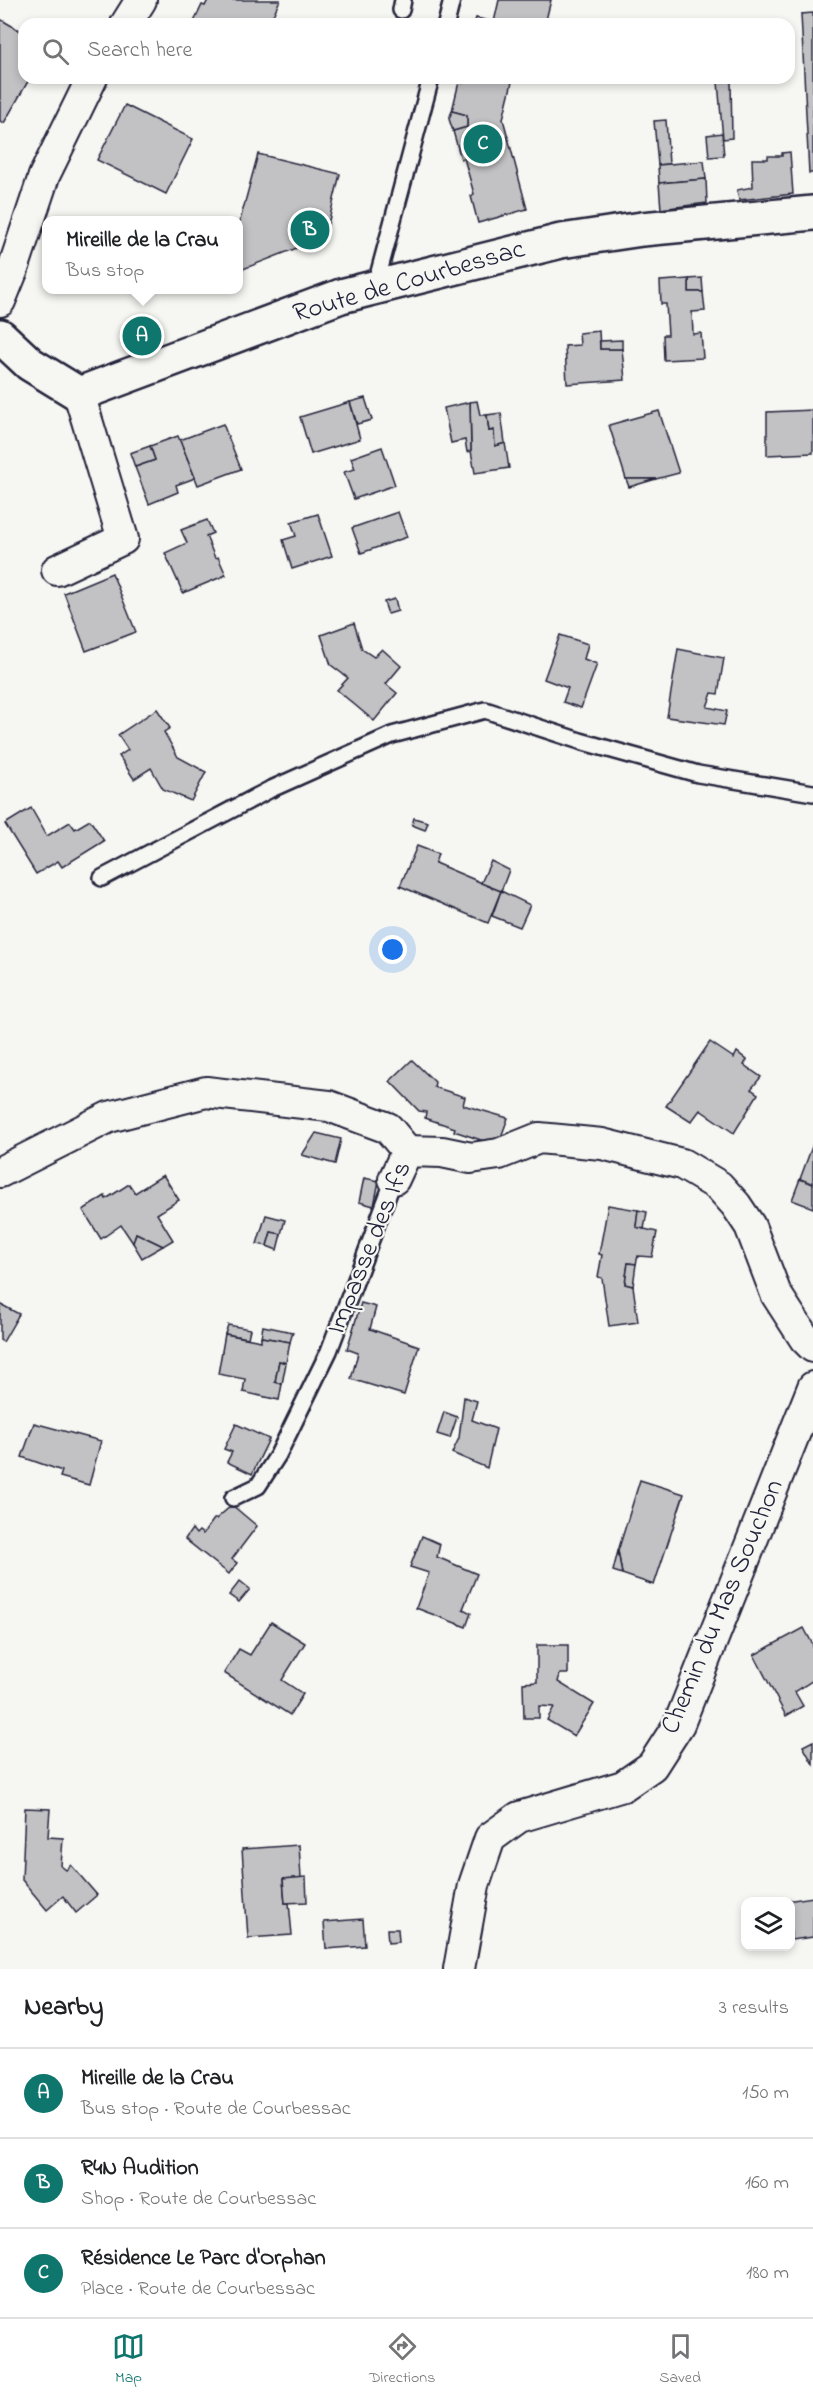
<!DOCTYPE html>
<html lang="en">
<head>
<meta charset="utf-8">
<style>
	body { margin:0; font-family:"Indie Flower",sans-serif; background:#f6f6f6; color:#202124 }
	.controls { position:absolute; right:18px; bottom:18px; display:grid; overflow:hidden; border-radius:12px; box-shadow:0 3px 9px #0003 }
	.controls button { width:54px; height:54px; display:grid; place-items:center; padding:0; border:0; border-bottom:2px solid #e0e0e0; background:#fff; color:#202124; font:30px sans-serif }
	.you { position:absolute; left:393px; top:950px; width:21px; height:21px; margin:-15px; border:4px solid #fff; border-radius:50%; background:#1a73e8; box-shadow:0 0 0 9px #1a73e833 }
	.badge { display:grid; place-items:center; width:39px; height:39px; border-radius:50%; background:#0f766e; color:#fff; font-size:20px; font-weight:700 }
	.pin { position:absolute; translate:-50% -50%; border:3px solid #fff; box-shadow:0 2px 6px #0006 }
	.popup { position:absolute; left:42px; top:216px; width:201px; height:78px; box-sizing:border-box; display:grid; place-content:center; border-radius:12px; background:#fff; filter:drop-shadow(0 2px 4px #0005); font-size:20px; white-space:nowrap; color:#757577 }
	.popup b { font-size:22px; color:#202124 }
	.popup::after { content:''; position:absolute; left:50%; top:100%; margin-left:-12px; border:12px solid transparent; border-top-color:#fff }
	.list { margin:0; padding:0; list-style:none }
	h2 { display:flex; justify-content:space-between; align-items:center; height:78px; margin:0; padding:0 24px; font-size:26px }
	h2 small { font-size:20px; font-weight:400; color:#757577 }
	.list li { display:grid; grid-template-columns:39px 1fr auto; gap:18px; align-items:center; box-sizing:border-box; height:90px; padding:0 24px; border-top:2px solid #e0e0e0 }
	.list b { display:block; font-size:22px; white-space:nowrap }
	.list p { margin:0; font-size:20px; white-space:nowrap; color:#757577 }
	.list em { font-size:20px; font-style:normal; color:#757577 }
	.icon { flex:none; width:33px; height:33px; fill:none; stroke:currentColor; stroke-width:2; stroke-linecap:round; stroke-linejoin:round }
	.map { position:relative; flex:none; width:813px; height:1969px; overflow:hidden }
	.search { position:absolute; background:#fff; box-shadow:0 3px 9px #0003; left:18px; right:18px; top:18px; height:66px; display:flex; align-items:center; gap:15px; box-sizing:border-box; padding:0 21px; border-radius:18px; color:#757577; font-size:22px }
	.sheet { height:348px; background:#fff }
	nav { display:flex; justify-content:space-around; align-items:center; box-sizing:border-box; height:84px; border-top:2px solid #e0e0e0; background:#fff; font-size:16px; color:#757577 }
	nav a { display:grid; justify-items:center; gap:3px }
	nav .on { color:#0f766e }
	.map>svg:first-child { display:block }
</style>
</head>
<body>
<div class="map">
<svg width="813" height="1969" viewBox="0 0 813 1969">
	<rect width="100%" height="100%" fill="#f6f6f2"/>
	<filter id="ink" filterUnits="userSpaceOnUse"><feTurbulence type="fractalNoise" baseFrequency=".0167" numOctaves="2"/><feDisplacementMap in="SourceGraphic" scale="12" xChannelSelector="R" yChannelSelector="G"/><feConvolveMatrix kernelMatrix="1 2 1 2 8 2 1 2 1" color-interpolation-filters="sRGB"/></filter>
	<g filter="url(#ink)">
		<g fill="#c2c2c4" stroke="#22223b" stroke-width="1.5">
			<path d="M208 0H280L270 22 260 17 257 24H193L202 5 205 6Z"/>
			<path d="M499 0H551L545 24H474L476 18 494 22Z"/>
			<path d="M813 13V173H809L801 14Z"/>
			<path d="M0 19 24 33V78H30L4 123 0 121Z"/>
			<path d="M464 78H513L503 119 527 209 478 223 471 196 474 194 464 158 461 159 453 131 467 127V115L452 111 459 82 463 83Z"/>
			<path d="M731 81 732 138 723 139 718 82Z"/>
			<path d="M125 105 193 139 166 194 97 160Z"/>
			<path d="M452 111 467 115V127L453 131 449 119Z"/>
			<path d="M666 120 669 164 658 165 654 121Z"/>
			<path d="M722 133 724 156 709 157 707 135Z"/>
			<path d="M790 152 793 194 739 200 737 190 753 187 752 159H768V156H782V153Z"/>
			<path d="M258 154 340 174 325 237 238 271V228Z"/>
			<path d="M704 161 706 179 659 183 658 165Z"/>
			<path d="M706 179 707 203 661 209 659 183Z"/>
			<path d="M702 278 703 292H689V279Z"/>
			<path d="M689 279V292H703L705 311 692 312 693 334 701 333 703 358 664 360 663 335H668L666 304H661L660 281Z"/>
			<path d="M599 331 600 349H622L625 380 567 384 565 346 580 345 579 333Z"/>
			<path d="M622 340V349H600V341Z"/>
			<path d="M365 398 372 420 357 424 350 402Z"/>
			<path d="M477 401 480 415H487L489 431 494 430 495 446 505 443 509 468 475 473 471 451 470 402Z"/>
			<path d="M350 402 360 439 311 454 300 417Z"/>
			<path d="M470 402 471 451 467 452 465 440 451 443 444 408Z"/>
			<path d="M813 410V453L767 455V412Z"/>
			<path d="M659 411 679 473 656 479H626L609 425Z"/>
			<path d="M501 413 505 443 495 446 494 430 489 431 487 415Z"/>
			<path d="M223 424 241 469 198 485 180 440Z"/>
			<path d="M178 436 195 478 176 485 178 492 149 504 135 467 155 460 150 446Z"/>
			<path d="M150 446 155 460 135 467 130 453Z"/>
			<path d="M382 447 395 485 354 499 344 472 355 469 351 458Z"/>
			<path d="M626 479H656L629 487Z"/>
			<path d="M398 512 407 537 361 553 352 528Z"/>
			<path d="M318 514 332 556 292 569 283 540 296 536 291 522Z"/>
			<path d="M207 520 213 533 206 536 215 558 218 557 226 575 183 593 165 553 187 543 181 530Z"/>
			<path d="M112 573 136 632 86 651 64 593Z"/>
			<path d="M395 599 398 611 388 614 384 602Z"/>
			<path d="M354 623 362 649 374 657 382 649 401 666 386 684 397 693 374 721 337 690 348 678 331 665 321 635Z"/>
			<path d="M560 635 588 644 584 659 597 664 581 708 563 702 568 688 544 679Z"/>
			<path d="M678 649 724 658 718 694 712 693 707 707 727 711 724 725 667 717Z"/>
			<path d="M157 709 170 728 164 732 178 757 206 772 191 801 163 789 151 768 134 779 119 756 128 750 118 735Z"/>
			<path d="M31 808 47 836 70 822 75 829 90 820 104 841 62 867 58 861 36 874 5 824Z"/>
			<path d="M414 818 428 822 425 830 412 825Z"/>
			<path d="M417 846 438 854 435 863 501 891 488 923 400 886Z"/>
			<path d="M491 861 509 870 501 891 481 883Z"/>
			<path d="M501 891 530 905 520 927 492 916Z"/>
			<path d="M710 1042 734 1058 737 1052 747 1060 744 1065 761 1077 751 1089 758 1094 734 1133 700 1110 691 1122 666 1106Z"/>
			<path d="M412 1060 435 1082 434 1087 465 1097 463 1105 508 1118 500 1140 496 1145 454 1131 455 1128 425 1118 426 1112 419 1111 390 1081Z"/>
			<path d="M316 1133 341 1139 335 1164 302 1155Z"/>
			<path d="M813 1144V1184L800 1179Z"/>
			<path d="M163 1175 179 1200 157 1214 173 1240 163 1246 136 1233 133 1243 121 1225 101 1239 83 1210 105 1196 106 1199 129 1184 135 1193Z"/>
			<path d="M364 1178 379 1181 374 1206 359 1202Z"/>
			<path d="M800 1179 813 1184V1208L792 1200Z"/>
			<path d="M608 1205 638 1210 636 1227 657 1232 652 1257 638 1256 636 1264 628 1263 625 1284 633 1286 638 1322 609 1326 602 1278 598 1277 602 1255 599 1254Z"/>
			<path d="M638 1210 647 1212 644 1229 636 1227Z"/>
			<path d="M266 1215 285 1220 281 1234 271 1232 267 1246 257 1244Z"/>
			<path d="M271 1232 281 1234 277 1250 267 1246Z"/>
			<path d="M136 1233 163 1246 142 1258 133 1243Z"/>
			<path d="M628 1263 636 1264 633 1286 625 1284Z"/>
			<path d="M361 1303 376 1307 370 1329 419 1346 404 1395 351 1379 358 1353 347 1349Z"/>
			<path d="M0 1304 19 1314 3 1342 0 1340Z"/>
			<path d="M228 1325 250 1329 248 1338 225 1334Z"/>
			<path d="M263 1326 293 1332 290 1342 261 1337Z"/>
			<path d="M225 1334 261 1341V1337L290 1342 286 1363 279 1361 275 1382 282 1384 279 1400 243 1392 245 1379 218 1374Z"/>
			<path d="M279 1361 286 1363 282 1384 275 1382Z"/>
			<path d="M464 1397 477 1401 472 1420 496 1429 487 1468 452 1453 459 1438Z"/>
			<path d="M444 1412 457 1417 450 1438 437 1434Z"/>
			<path d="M34 1423 101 1441 89 1485 60 1477 62 1471 22 1457Z"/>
			<path d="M236 1424 269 1439 252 1474 227 1462 232 1452 224 1449Z"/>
			<path d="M640 1480 684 1494 654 1585 622 1574 618 1551Z"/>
			<path d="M232 1505 257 1526 232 1559 237 1563 229 1574 185 1539 192 1529 196 1534 199 1531 203 1534 214 1519H216Z"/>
			<path d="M422 1536 440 1544 437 1557 477 1574 463 1609 471 1613 466 1627 416 1608 429 1573 410 1567Z"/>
			<path d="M618 1551 622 1574 613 1571Z"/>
			<path d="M240 1581 250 1589 239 1602 229 1595Z"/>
			<path d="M271 1622 305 1643 282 1680 303 1694 290 1715 224 1673 239 1649 250 1655Z"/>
			<path d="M804 1628 813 1645V1680L795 1692 803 1706 786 1716 754 1655Z"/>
			<path d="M537 1645H568V1674H560L558 1682 594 1704 574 1736 547 1720 554 1707 539 1706V1718H524L523 1683 537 1682Z"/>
			<path d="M813 1741V1764L803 1746Z"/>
			<path d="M25 1808 50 1809 48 1837 63 1838 61 1866 66 1870 71 1865 97 1895 76 1913 63 1896 47 1910 22 1880Z"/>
			<path d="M299 1845 301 1878 283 1879 285 1903H289L292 1935 248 1938 242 1849Z"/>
			<path d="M306 1877 307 1902 285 1903 283 1879Z"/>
			<path d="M813 1897V1937L791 1940 790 1902 786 1901Z"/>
			<path d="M363 1919 365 1946 326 1949 324 1922Z"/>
			<path d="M387 1929H398L399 1942 388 1943Z"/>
		</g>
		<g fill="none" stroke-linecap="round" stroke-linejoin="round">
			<defs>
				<g id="lane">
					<path d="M401 10 403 0"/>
					<path d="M446 24 452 0"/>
					<path d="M375 287 431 78"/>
					<path d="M102 878 269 790 392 735 485 710 580 741 698 774 813 793"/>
					<path d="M233 1498 258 1486 278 1455 329 1351 394 1179"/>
				</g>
				<g id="street">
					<path d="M126 24 141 0"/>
					<path d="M0 301 13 269 44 176 92 78"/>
					<path d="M57 570 123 539 79 394"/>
					<path d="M0 1172 109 1117 206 1092 329 1106 388 1128 407 1151"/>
					<path d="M394 1179 407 1151 442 1152 471 1158 499 1154 539 1138 602 1144 682 1164 719 1186 736 1205 750 1226 776 1294 805 1339 813 1347"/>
					<path d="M459 1969 474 1885 490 1838 519 1817 623 1786 652 1766 679 1724 813 1387"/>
				</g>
				<path id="secondary" d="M0 336 30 364 79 394 341 296 561 241 642 229 813 213"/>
			</defs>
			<use href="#lane" stroke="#22223b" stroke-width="20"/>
			<use href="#street" stroke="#22223b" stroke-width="34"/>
			<use href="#secondary" stroke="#22223b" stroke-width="38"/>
			<use href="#lane" stroke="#f6f6f2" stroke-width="15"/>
			<use href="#street" stroke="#f6f6f2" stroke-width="30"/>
			<use href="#secondary" stroke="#f6f6f2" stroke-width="33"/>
		</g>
	</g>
	<g text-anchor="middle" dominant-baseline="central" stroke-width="4.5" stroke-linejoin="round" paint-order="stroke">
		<g font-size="27" fill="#22223b" stroke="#f6f6f2">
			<text transform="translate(409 282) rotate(-16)">Route de Courbessac</text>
			<text transform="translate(370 1248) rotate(-68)">Impasse des Ifs</text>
			<text transform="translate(723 1607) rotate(-67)">Chemin du Mas Souchon</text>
		</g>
	</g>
</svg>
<div class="controls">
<button><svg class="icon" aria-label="layers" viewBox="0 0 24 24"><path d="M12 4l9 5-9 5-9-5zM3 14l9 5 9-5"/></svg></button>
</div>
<div class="you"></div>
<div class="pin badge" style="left:142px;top:336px">A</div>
<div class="popup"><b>Mireille de la Crau</b>Bus stop</div>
<div class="pin badge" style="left:310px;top:230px">B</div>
<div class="pin badge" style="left:483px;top:144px">C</div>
<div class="search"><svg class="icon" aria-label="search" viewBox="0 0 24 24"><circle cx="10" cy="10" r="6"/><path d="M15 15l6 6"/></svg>Search here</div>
</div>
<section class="sheet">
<h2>Nearby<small>3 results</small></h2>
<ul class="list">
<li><span class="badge">A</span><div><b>Mireille de la Crau</b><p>Bus stop · Route de Courbessac</p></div><em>150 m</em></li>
<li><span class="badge">B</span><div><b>R4N Audition</b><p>Shop · Route de Courbessac</p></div><em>160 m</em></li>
<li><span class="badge">C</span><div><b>Résidence Le Parc d'Orphan</b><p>Place · Route de Courbessac</p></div><em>180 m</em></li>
</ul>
</section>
<nav>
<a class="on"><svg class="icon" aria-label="map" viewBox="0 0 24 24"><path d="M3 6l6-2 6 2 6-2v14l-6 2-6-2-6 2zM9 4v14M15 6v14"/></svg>Map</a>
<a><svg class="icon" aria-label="directions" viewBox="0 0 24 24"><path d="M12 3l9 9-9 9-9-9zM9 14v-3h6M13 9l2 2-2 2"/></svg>Directions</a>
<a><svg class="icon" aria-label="saved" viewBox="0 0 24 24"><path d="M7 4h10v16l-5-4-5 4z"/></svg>Saved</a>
</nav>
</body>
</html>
